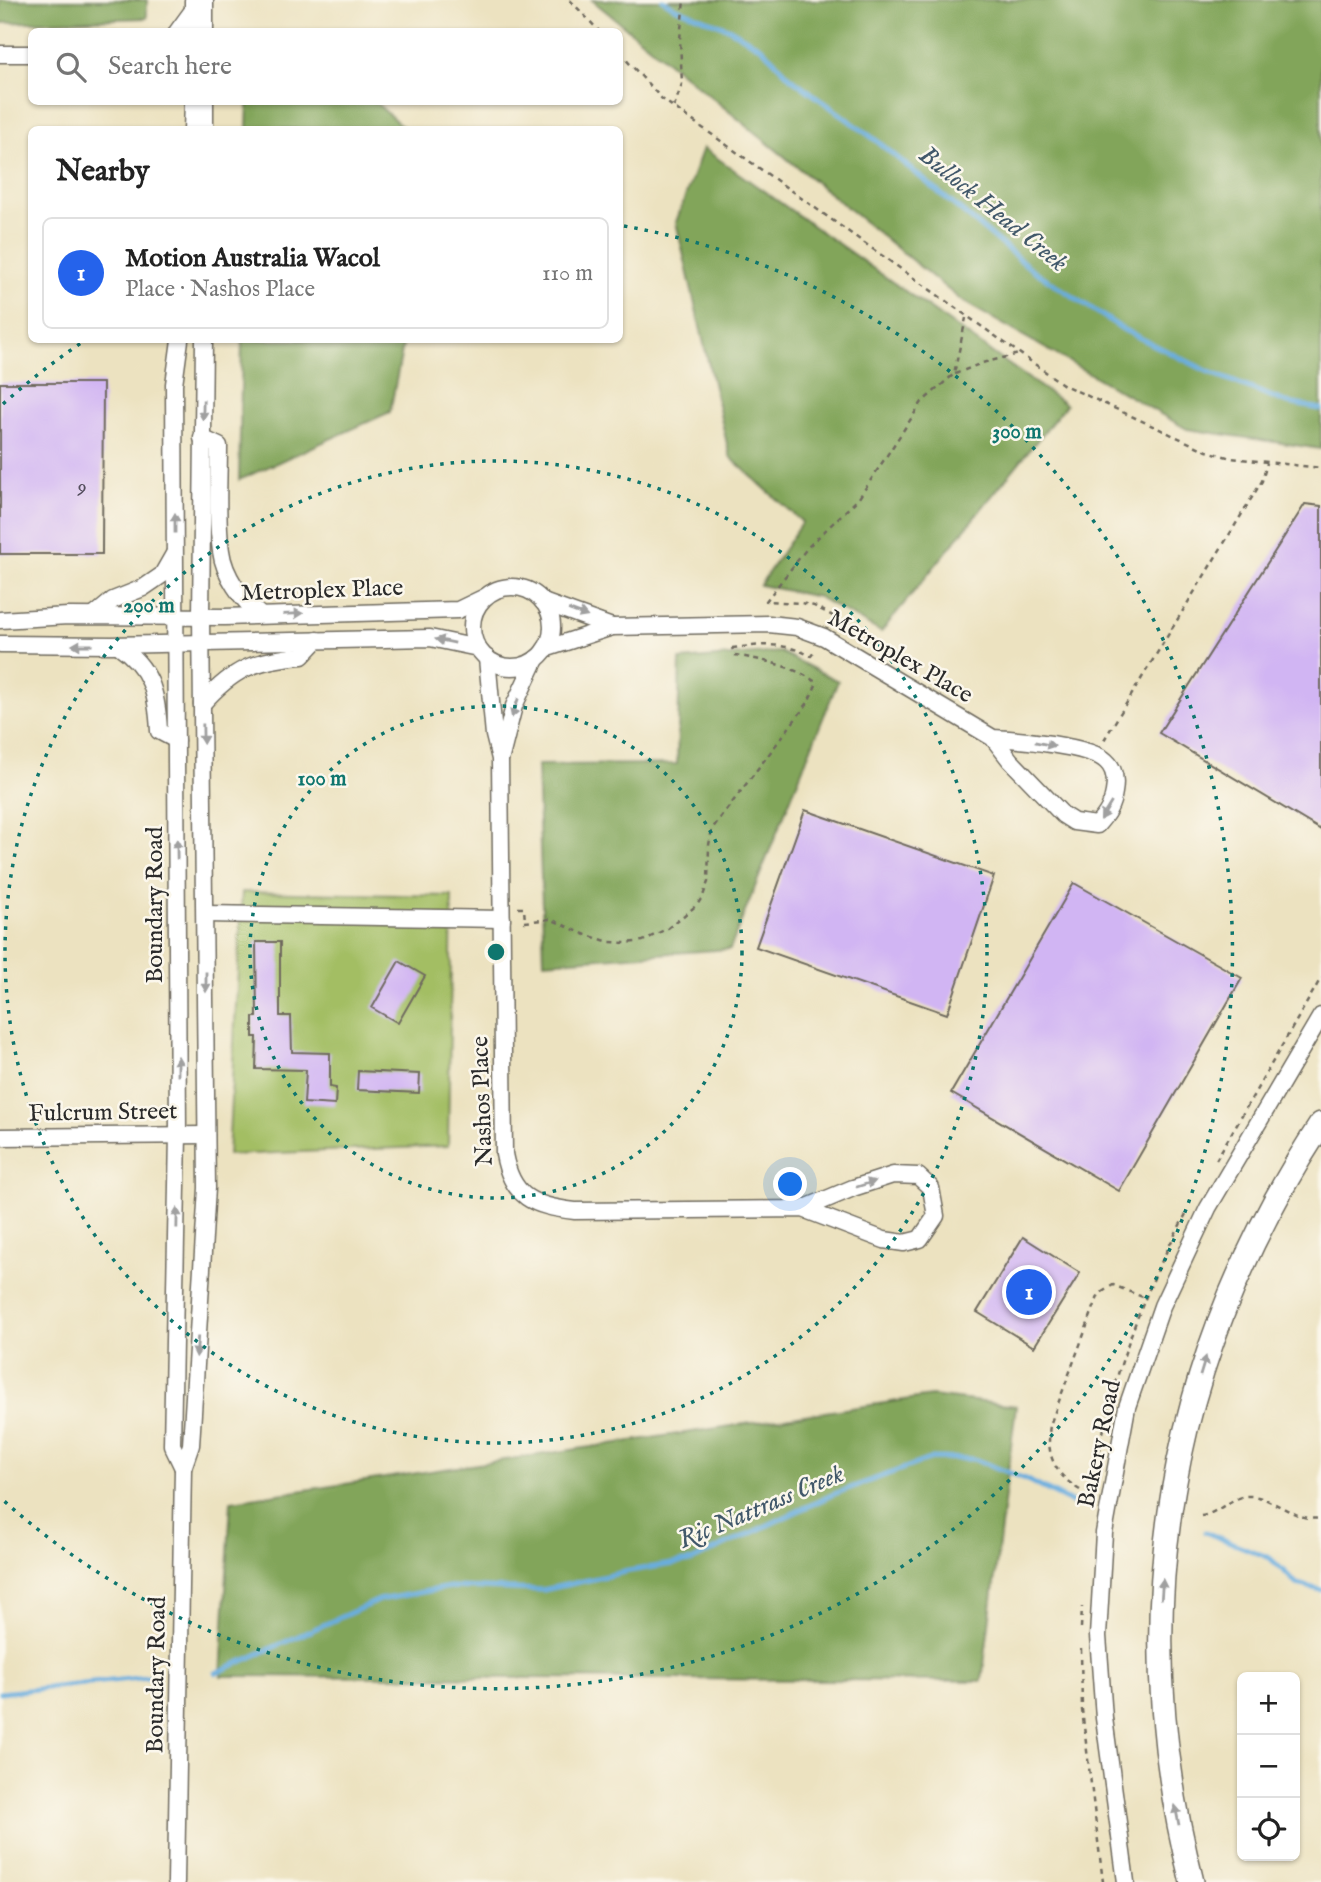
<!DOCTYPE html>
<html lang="en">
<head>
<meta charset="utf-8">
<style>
	body { margin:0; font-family:"IM FELL English",serif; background:#f2f2f2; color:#222 }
	.controls { position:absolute; right:21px; bottom:21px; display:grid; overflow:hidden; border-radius:10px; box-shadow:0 2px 5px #0004 }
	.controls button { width:63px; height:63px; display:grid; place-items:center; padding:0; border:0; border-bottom:2px solid #e0e0e0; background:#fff; color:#222; font:35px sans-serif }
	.you { position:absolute; left:791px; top:1185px; width:24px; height:24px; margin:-18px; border:5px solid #fff; border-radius:50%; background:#1a73e8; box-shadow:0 0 0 10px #1a73e833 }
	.badge { display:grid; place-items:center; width:46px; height:46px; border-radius:50%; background:#2563eb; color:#fff; font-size:23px; font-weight:700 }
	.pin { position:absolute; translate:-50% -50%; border:4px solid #fff; box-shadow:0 2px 7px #0006 }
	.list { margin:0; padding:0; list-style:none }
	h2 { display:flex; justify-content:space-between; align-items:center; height:91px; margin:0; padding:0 28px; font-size:30px }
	h2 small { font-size:23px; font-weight:400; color:#767676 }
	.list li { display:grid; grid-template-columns:46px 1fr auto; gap:21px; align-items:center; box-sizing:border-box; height:112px; margin:0 14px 14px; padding:0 14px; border:2px solid #e0e0e0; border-radius:10px }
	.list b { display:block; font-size:26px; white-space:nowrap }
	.list p { margin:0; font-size:23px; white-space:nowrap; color:#767676 }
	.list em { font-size:23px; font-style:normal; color:#767676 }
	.icon { flex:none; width:38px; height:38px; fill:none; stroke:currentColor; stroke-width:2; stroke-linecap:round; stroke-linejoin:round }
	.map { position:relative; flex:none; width:1321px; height:1882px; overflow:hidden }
	.search { position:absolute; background:#fff; box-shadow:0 2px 5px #0004; left:28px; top:28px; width:595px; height:77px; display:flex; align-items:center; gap:18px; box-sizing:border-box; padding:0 24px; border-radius:10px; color:#767676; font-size:26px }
	.panel { position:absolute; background:#fff; box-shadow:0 2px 5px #0004; left:28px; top:126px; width:595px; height:217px; border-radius:10px }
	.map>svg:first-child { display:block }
</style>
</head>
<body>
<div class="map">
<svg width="1321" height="1882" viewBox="0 0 1321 1882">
	<rect width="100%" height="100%" fill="#fbf7ec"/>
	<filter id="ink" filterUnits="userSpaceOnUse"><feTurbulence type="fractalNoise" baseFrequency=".0143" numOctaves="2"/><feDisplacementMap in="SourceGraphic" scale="14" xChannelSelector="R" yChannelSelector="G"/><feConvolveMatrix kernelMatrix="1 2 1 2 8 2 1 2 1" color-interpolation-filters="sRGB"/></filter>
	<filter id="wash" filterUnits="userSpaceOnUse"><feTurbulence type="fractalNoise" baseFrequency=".00686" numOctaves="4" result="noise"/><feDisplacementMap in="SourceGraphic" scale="28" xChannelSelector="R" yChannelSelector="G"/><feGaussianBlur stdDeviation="1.57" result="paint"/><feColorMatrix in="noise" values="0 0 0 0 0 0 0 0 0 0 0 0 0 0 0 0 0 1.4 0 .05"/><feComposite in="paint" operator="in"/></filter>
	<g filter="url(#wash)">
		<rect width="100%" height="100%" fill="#ece2c0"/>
		<path fill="#a3be64" stroke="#677448" stroke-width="2" d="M242 892 452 896 448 1146 228 1155Z"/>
		<g fill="#82a55a" stroke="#566842" stroke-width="2">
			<path d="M0 0H147V18L0 23Z"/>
			<path d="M592 0H1321V449L1187 429 962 301Z"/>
			<path d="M248 102H375L405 129H247Z"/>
			<path d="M703 148 1066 405 881 632 818 597 760 585 802 522 730 457 676 222Z"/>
			<path d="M242 340H404L390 412 239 480Z"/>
			<path d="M780 652 838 681 730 949 544 962 537 765 677 764 680 660Z"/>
			<path d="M931 1396 1016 1406 982 1681 221 1676 231 1501Z"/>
		</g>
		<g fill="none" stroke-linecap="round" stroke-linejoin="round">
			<g stroke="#69adde" stroke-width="5">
				<path d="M663 0 674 7 728 28 762 48 791 78 877 141 1030 268 1124 330 1209 372 1288 403 1321 409"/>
				<path d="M1205 1532 1270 1558 1297 1584 1321 1590"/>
				<path d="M216 1673 379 1600 450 1587 543 1590 629 1571 691 1561 834 1494 932 1458 974 1459 1023 1478 1075 1504"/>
				<path d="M0 1693 148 1677"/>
			</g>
		</g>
		<g id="blocks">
			<g fill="#d1b5f3">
				<path d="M0 383H103L102 554H0Z"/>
				<path d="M1305 504 1321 506V830L1159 733Z"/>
				<path d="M805 810 994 876 947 1014 756 947Z"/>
				<path d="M1074 883 1242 978 1119 1191 951 1093Z"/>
				<path d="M256 942H280V1016H291L292 1052 330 1053V1087L336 1088 335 1105 304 1103 306 1070 256 1069 257 1037H253V1017H257Z"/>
				<path d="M399 961 425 976 398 1023 372 1008Z"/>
				<path d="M358 1071 420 1074 419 1093 357 1090Z"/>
				<path d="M1023 1237 1080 1273 1034 1347 977 1312Z"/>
			</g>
		</g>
	</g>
	<g filter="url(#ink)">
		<use href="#blocks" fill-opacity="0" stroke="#6f6b5f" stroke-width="2"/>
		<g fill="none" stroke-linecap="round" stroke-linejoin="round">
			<defs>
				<g id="minor">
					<path d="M193 0V32"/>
					<path d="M177 32 193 10"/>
					<path d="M205 32V0"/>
					<path d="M0 54H32"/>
					<path d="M192 130 193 102"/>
					<path d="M205 130V102"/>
					<path d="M180 340 174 384 178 1134 172 1445 183 1468"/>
					<path d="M202 438 219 446C219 480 216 517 221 551 224 575 242 600 260 615"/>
					<circle cx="512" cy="627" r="40"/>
					<path d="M543 602 612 627"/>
					<path d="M95 615 113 600 143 588 162 575 174 554"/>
					<path d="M0 620 68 616 225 617 458 610 485 597"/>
					<path d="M0 644 112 645 430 638 478 648"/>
					<path d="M118 645C151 668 157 692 159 731L176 740"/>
					<path d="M545 649 612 627 769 624 797 627 824 637 993 738 1010 760 1063 815 1074 822 1097 825C1107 814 1112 806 1114 792 1116 781 1115 769 1106 761 1091 746 1016 739 993 738"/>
					<path d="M487 658 494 735 500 759 504 1154C512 1198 533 1206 575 1211L803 1209 884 1240 904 1243 920 1239 936 1216 931 1188 918 1176 893 1175 853 1188 803 1209"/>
					<path d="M202 704C234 668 255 660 302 656L317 640"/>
					<path d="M501 757 514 706 536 659"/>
					<path d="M205 914 502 919"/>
					<path d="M0 1137 206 1135"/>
					<path d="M176 1882 183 1468 191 1445 207 1188 201 616 204 340"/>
					<path d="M1126 1882 1104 1718 1098 1636 1104 1533 1127 1407 1162 1306 1208 1208 1321 1016"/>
				</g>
				<path id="highway" d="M1192 1882C1123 1612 1169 1356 1321 1124"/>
			</defs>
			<use href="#minor" stroke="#6f6b5f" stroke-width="19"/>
			<use href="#highway" stroke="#6f6b5f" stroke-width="26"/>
			<g stroke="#6f6b5f" stroke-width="2.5" stroke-dasharray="5 5" stroke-linecap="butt">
				<path d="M570 0 600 32"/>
				<path d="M620 53 662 99 1064 385 1207 451 1231 458 1321 468"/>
				<path d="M674 107 682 84 680 39 684 0"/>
				<path d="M955 374 982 363 1019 354"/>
				<path d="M830 624 835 617 814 606 801 603 766 601 808 547 859 498 922 402 954 374 966 318"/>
				<path d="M732 648C763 645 782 641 811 656L815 651"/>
				<path d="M1104 740 1262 481 1267 463"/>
				<path d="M518 908H524L525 922 550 919 586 935 610 942 626 943 643 941 668 928 697 905 703 896 708 882 709 845 712 829 807 704 817 683C795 666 762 660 735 655L732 648"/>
				<path d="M1216 1160 1321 978"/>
				<path d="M1080 1490C1054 1474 1046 1455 1050 1425L1099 1294 1113 1285 1145 1298"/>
				<path d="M1094 1492C1103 1398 1140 1297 1186 1214"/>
				<path d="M1201 1516C1219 1513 1231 1497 1247 1496 1271 1494 1295 1523 1321 1518"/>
				<path d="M1081 1628 1082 1607"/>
				<path d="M1081 1649 1082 1710 1103 1882"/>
			</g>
			<use href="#minor" stroke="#fff" stroke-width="16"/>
			<use href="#highway" stroke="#fff" stroke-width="23"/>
		</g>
		<defs><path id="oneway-solid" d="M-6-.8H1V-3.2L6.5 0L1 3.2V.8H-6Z" transform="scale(1.75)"/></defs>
		<g fill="#a0a0a0">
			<use href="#oneway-solid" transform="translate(203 410) rotate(91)"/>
			<use href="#oneway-solid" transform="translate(175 523) rotate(-90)"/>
			<use href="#oneway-solid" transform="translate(578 613) rotate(20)"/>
			<use href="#oneway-solid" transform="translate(293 614) rotate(-2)"/>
			<use href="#oneway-solid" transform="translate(445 641) rotate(-168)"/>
			<use href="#oneway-solid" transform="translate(82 645) rotate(-180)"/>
			<use href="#oneway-solid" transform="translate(515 708) rotate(109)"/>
			<use href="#oneway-solid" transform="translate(203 734) rotate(89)"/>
			<use href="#oneway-solid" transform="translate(1045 744) rotate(12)"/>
			<use href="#oneway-solid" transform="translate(1106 811) rotate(122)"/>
			<use href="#oneway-solid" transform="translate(177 849) rotate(-91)"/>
			<use href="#oneway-solid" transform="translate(206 982) rotate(90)"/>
			<use href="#oneway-solid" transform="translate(178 1066) rotate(-90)"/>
			<use href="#oneway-solid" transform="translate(866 1184) rotate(-18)"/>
			<use href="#oneway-solid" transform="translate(177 1218) rotate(-89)"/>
			<use href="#oneway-solid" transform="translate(197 1347) rotate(94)"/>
			<use href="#oneway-solid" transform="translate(1203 1366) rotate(-73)"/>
			<use href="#oneway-solid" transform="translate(1162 1589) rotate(-86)"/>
			<use href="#oneway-solid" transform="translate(1177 1815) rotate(-101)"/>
		</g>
	</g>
	<g fill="none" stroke="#0f766e" stroke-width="3.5" stroke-dasharray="3.5 7">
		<circle cx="496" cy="952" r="246"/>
		<circle cx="496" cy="952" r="491"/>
		<path d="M3 404A737 737 0 0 1 84 341M624 226A737 737 0 1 1 3 1500"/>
	</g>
	<g text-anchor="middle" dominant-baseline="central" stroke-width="5" stroke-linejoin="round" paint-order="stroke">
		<g font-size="21" fill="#544e5d">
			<text x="82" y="487">9</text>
		</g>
		<g font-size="24" fill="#2b2b2b" stroke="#fbf7ec">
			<text transform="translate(322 591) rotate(-2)">Metroplex Place</text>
			<text transform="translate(900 657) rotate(30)">Metroplex Place</text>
			<text transform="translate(155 905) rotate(-90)">Boundary Road</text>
			<text transform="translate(483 1101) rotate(-92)">Nashos Place</text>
			<text transform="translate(103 1113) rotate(-1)">Fulcrum Street</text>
			<text transform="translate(1100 1444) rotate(-78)">Bakery Road</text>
			<text transform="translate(157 1675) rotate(-89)">Boundary Road</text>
		</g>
		<g font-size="26" font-style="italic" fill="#41586a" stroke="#fbf7ec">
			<text transform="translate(993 209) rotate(39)">Bullock Head Creek</text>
			<text transform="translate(761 1507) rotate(-23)">Ric Nattrass Creek</text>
		</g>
	</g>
	<circle cx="496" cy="952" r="10" fill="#0f766e" stroke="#fbf7ec" stroke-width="3.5"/>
	<g font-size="21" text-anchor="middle" font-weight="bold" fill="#0f766e" stroke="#fbf7ec" stroke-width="5" stroke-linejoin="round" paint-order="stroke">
		<text x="1017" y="438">300 m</text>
		<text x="149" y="612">200 m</text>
		<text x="322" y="785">100 m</text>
	</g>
</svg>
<div class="controls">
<button>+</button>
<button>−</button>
<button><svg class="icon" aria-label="locate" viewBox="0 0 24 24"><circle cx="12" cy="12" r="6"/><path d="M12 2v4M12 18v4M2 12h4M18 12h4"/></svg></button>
</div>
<div class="you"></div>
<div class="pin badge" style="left:1029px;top:1292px">1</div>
<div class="search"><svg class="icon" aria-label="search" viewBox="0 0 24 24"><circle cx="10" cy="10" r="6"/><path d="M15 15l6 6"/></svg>Search here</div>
<section class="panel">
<h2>Nearby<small></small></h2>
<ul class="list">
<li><span class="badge">1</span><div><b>Motion Australia Wacol</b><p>Place · Nashos Place</p></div><em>110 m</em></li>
</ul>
</section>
</div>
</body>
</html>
